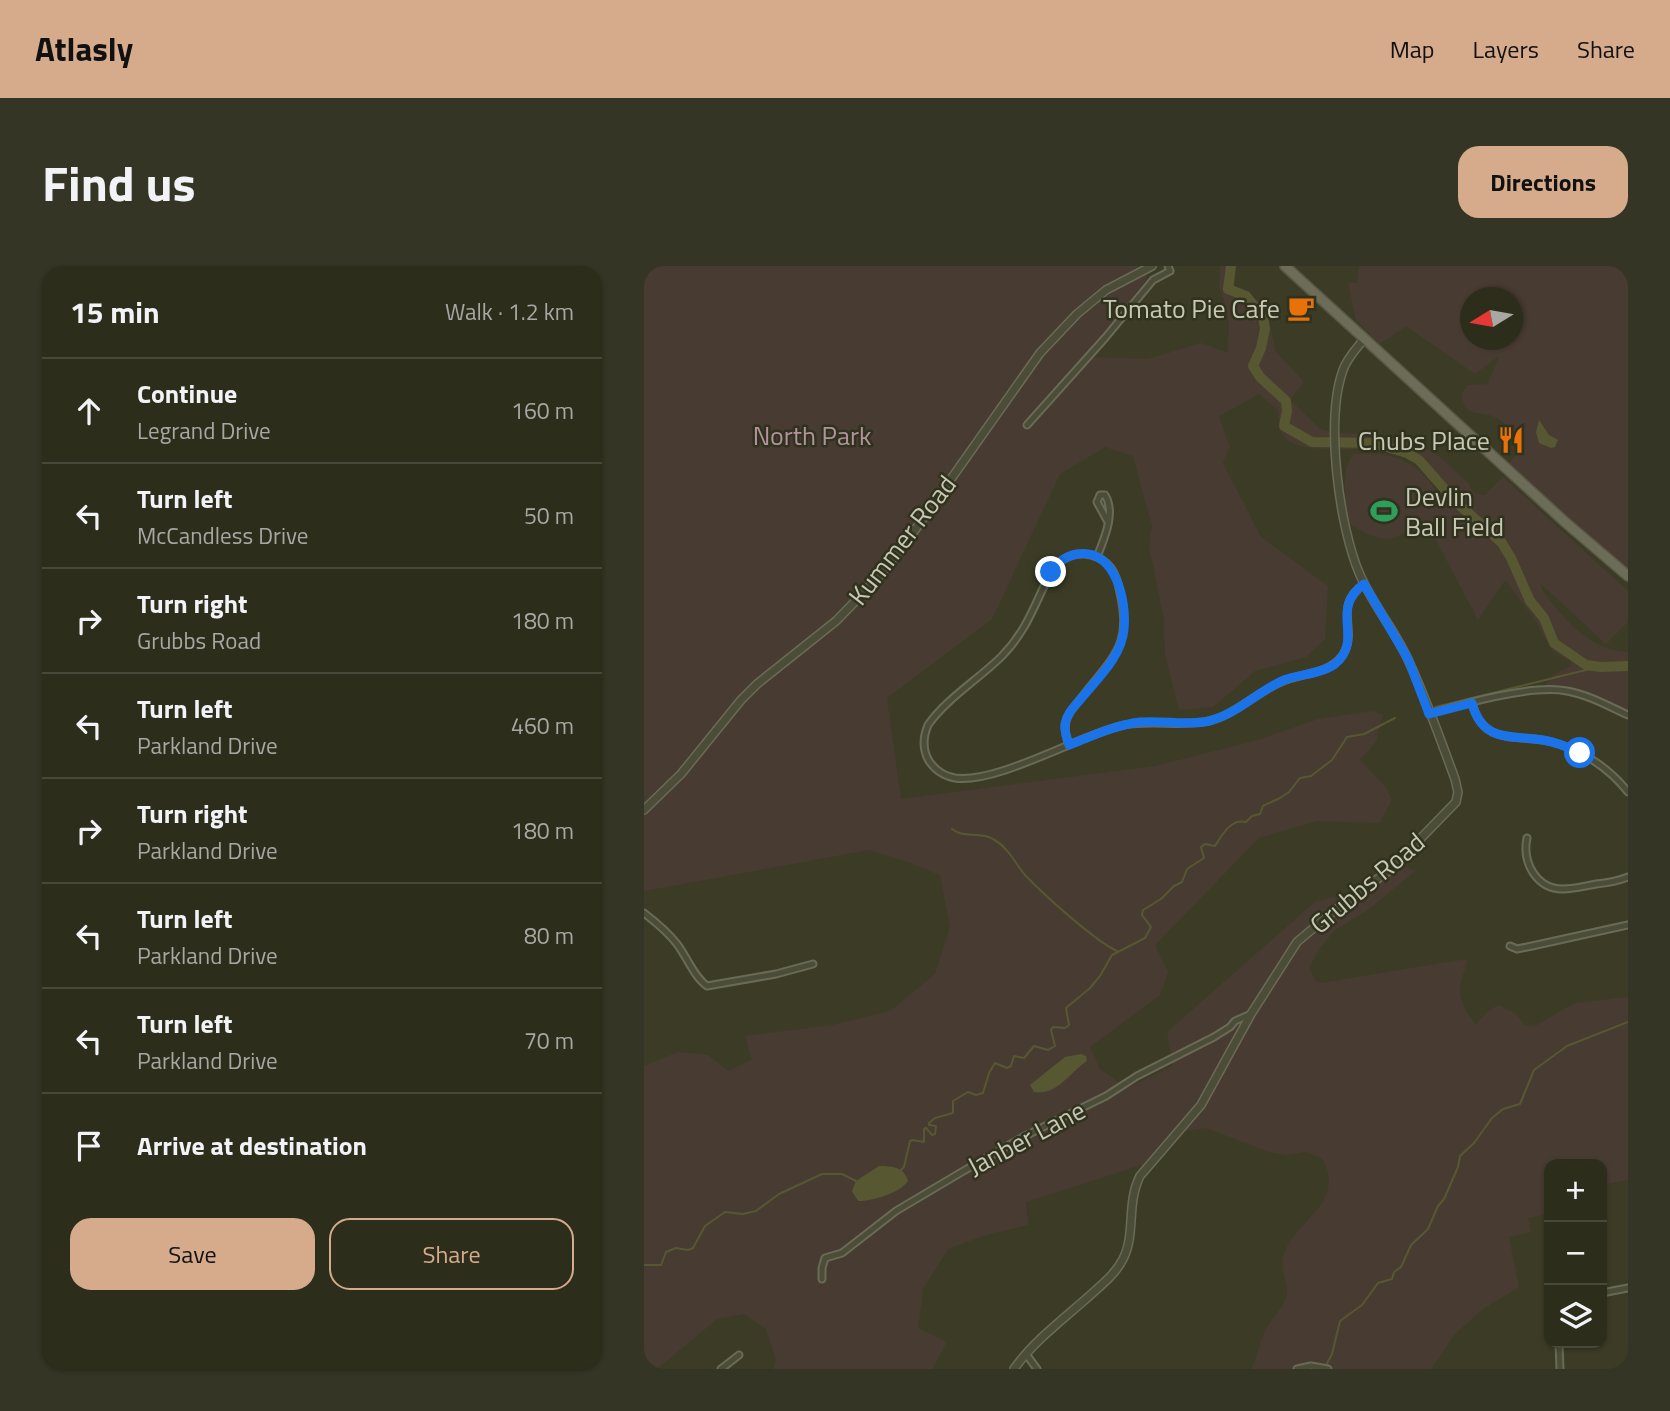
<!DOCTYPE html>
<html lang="en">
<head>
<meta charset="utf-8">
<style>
	body { margin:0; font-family:"Titillium Web",sans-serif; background:#353525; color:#f1f3f6 }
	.controls { position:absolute; right:21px; bottom:21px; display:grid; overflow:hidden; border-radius:14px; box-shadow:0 2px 5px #0004 }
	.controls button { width:63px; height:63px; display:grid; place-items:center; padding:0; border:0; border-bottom:2px solid #48493b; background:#2d2d1c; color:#f1f3f6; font:35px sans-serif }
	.compass { position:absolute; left:816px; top:21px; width:63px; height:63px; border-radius:50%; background:#2d2d1c; box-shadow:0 2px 5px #0004; rotate:259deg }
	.stop { position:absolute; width:21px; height:21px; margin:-16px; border:5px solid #1a73e8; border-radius:50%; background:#fff }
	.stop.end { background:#1a73e8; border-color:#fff; box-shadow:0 2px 7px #0008 }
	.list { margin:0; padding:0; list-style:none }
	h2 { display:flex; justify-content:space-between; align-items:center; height:91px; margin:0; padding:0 28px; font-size:30px }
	h2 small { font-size:23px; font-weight:400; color:#a7a8a3 }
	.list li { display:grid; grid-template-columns:46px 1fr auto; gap:21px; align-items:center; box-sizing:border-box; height:105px; padding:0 28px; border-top:2px solid #48493b }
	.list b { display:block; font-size:26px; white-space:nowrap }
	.list p { margin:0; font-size:23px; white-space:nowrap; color:#a7a8a3 }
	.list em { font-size:23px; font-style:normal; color:#a7a8a3 }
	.actions { display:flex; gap:14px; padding:21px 28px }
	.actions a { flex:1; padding:16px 0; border:2px solid #d6ab8b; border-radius:21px; text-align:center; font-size:24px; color:#d6ab8b }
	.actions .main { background:#d6ab8b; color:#111 }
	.icon { flex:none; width:38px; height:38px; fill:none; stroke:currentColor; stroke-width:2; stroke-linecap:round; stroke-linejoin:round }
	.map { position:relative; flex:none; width:984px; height:1103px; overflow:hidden; border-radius:21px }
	header { display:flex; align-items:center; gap:42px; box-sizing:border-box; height:98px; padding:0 35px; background:#d6ab8b; color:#111 }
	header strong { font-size:33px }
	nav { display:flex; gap:38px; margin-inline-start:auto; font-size:24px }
	.intro { display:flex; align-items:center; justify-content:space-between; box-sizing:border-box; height:168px; padding:0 42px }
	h1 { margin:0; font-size:49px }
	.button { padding:18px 32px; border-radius:21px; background:#d6ab8b; color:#111; font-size:24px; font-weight:700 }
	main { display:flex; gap:42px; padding:0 42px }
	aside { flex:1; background:#2d2d1c; border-radius:21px; box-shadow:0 2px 5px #0004 }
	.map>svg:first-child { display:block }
</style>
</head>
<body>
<header>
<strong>Atlasly</strong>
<nav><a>Map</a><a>Layers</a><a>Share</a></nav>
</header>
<div class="intro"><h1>Find us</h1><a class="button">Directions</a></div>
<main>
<aside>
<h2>15 min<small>Walk · 1.2 km</small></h2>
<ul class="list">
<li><svg class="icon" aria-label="ahead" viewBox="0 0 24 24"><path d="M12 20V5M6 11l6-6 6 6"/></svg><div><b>Continue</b><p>Legrand Drive</p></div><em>160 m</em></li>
<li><svg class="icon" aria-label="left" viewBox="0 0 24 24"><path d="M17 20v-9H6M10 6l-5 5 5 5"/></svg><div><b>Turn left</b><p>McCandless Drive</p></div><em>50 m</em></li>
<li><svg class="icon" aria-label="right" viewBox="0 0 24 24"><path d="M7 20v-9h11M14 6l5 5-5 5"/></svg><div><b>Turn right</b><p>Grubbs Road</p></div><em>180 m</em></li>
<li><svg class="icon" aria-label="left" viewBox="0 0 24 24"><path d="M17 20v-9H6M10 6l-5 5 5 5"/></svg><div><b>Turn left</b><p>Parkland Drive</p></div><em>460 m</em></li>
<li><svg class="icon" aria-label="right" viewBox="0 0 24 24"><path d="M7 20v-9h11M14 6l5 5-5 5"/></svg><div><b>Turn right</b><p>Parkland Drive</p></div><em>180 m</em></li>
<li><svg class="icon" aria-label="left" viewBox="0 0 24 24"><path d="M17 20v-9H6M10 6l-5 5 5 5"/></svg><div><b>Turn left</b><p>Parkland Drive</p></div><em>80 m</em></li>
<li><svg class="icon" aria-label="left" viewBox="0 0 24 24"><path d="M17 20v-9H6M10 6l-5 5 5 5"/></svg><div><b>Turn left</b><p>Parkland Drive</p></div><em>70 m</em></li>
<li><svg class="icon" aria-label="arrive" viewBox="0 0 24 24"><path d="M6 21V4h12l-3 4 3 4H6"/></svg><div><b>Arrive at destination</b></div></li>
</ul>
<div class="actions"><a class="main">Save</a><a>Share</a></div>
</aside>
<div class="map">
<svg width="984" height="1103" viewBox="0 0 984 1103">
	<rect width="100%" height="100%" fill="#3c3c26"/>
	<g fill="#483b32" fill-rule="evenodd">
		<path d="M0 0H498L504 9 502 14 441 91 504 93 557 77 584 87 585 61 583 43 575 21 576 0H591V20L615 35 625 54 631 85 660 116 646 134 675 162 688 167V183C672 183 639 182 636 162 634 157 635 150 634 144L615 128 575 150 586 181 579 197 617 271 684 320 681 373 662 391 611 405 569 441 535 444 521 389 520 353 505 280 508 260 489 190 461 181 416 208 348 353 243 432 257 533 511 500 614 474 674 453 728 445 739 449 732 476 716 494 741 520 748 534 735 557 673 555 615 572 511 679 524 706 516 729 446 781 456 803 483 822 529 800 523 766 671 636 689 631 700 638 753 597 771 605 728 641 691 664 676 682 665 702 672 715 677 717 823 693C823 702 819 707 817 715 813 733 822 746 832 759L842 747 854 739 871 747 881 759 891 760 931 737 984 731V914L958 919V898H905V948L884 952 887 966 865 971 875 1021 839 1043 811 1068 787 1103H608C613 1090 616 1074 623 1062 628 1052 641 1040 643 1029 645 1017 635 1003 639 991 650 952 702 941 679 893L662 886 643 889 625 886 562 862 529 867 501 898 382 936 384 959 339 970 304 983 279 1023 274 1062 303 1076 288 1103H130L132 1093 122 1063 100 1048 73 1053 13 1103H0V800L34 786 64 789 84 805 108 794 101 770 188 759 246 745 291 708 306 661 296 609 264 596 225 584 0 625Z"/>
		<path d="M715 0H984V310L949 281 954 278 865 197 879 179C872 171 862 156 851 151 836 145 818 152 818 127L824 119 844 118 855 90 831 108 762 60 736 78 712 54 704 17H713ZM827 32H869V74H827Z"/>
		<path d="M696 167C729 168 770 171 797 192 807 200 816 210 825 218 828 227 832 229 841 229L859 211 984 325V356L962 378 897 318 898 324C919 352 945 385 984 386V449L943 431 899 424C905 409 913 407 927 400V395L916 390 906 382 892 355 862 315 859 317 834 354 782 255C745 275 745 281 706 258 702 238 695 204 710 188 749 186 773 193 794 228H799C766 177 753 182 696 184Z"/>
	</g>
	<g fill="#575832">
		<path d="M895 154 905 169 914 174 911 181 907 182 895 177 892 166Z"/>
		<path d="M437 788 442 790 443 795C426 806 413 830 390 826L386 819 421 791Z"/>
		<path d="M235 900C248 900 260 901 264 915 256 927 229 935 214 935L208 925 212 915Z"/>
	</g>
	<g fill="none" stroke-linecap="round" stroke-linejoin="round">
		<g stroke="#575832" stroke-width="2">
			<path d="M791 441 954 401"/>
			<path d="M308 563C320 573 336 565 349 573 364 581 371 597 381 609 399 628 451 675 473 685"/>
			<path d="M257 904 260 901 266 875 269 874 280 876V863L282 862 288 869 291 868 292 860 285 859V857L291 852 309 847V835L324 826 332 829 339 827 345 807 351 797 363 802 367 800 370 790 380 792 390 780 404 784 411 780 407 764 409 761 421 762 425 759 422 742 446 722 456 710 468 689 501 672 507 661 498 649 499 644 517 633 530 620 538 616 543 603 560 592 557 581 561 578 571 580C578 569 587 552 602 556L608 550 616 548 619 540 636 532 645 526 656 512 667 510 688 494 703 471 720 468 751 452"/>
			<path d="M0 999H17L22 986 32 982 44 984 49 982 61 960 81 946 99 948 112 945 135 928 178 908H198L214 916"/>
			<path d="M682 1099 688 1088 696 1055 718 1039 734 1017 748 1013 750 1006 757 1001 767 979 784 963 794 940 800 933 814 901 816 890 830 877 848 852 859 843 876 838 890 804 923 780 984 756"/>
		</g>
		<path stroke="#575832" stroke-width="10" d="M587 0 584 23 602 30 619 51 621 63 617 82 609 100 616 111 642 135 643 145 640 160 668 176 730 177 763 187 775 194 812 236 858 277 867 292 886 335 900 352 910 377 942 399 957 401 984 400"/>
		<defs>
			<g id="minor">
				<path d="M383 159 461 72 509 14 526 5 524 0"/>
				<path d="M453 291C460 273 472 247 461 229H456L453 236 464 256"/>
				<path d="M828 437C840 482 875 467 908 476 938 484 965 502 984 526"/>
				<path d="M785 448C821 437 888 418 923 425 945 429 964 440 984 449"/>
				<path d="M425 479C421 468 419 458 425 448 429 441 436 434 441 427 476 384 488 375 474 318 470 301 459 290 441 288 426 287 413 295 406 308 390 339 384 363 358 390 336 412 302 433 284 459 279 471 278 483 285 495 291 504 300 510 311 512 354 518 435 469 480 459 506 454 533 460 560 456 588 452 610 428 635 417 655 407 684 409 698 390 716 363 687 342 720 318"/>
				<path d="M883 572C878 596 892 623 919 623 930 623 941 620 952 618 963 617 974 615 984 611"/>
				<path d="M0 647C13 657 24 666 33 678 43 691 50 711 63 720L132 708 169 698"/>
				<path d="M866 680 873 683 888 680 984 659"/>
				<path d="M178 1013V1002L181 992 198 987 252 945 316 907 381 870 462 830 493 810 570 771 586 761 591 755 607 748"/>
				<path d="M958 1027 984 1022"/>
				<path d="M915 1077 916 1103"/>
				<path d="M382 1088 393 1103"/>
				<path d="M77 1103 95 1089"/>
				<path d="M653 1103 667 1100 684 1103"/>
			</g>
			<g id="tertiary">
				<path d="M0 544 37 508 97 434 113 418 192 355 232 314 266 271 396 87 433 48 462 24 508 0"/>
				<path d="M370 1103C389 1076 418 1054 443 1032 456 1020 471 1009 479 993 492 968 482 938 496 910L557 839 607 748 653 676 686 648 747 603 812 536 814 526 811 513C797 475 783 435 766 398 753 367 730 341 716 309 695 261 681 154 699 104 703 92 713 82 720 73"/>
			</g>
			<path id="primary" d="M641 0 921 256 984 310"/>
		</defs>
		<use href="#minor" stroke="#6a6b57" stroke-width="9"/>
		<use href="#tertiary" stroke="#6a6b57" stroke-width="10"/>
		<use href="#primary" stroke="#585945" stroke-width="12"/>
		<use href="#minor" stroke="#4c4d39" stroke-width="5"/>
		<use href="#tertiary" stroke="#4c4d39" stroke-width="7"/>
		<use href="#primary" stroke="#6c6c58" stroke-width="9"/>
	</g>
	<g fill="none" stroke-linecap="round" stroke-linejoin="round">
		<path stroke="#1a73e8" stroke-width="9" d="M407 306C412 297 422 290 433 288 471 282 483 334 480 363 478 391 452 414 435 435 429 442 423 448 421 458 420 465 423 472 425 479 448 470 471 459 496 456 519 454 543 460 565 455 593 448 614 425 640 414 656 408 677 408 691 398 721 373 684 344 720 318L764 393 785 448 828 437C838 477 868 469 899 474 912 476 924 481 936 487"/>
	</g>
	<defs>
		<symbol id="cafe-bare" viewBox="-9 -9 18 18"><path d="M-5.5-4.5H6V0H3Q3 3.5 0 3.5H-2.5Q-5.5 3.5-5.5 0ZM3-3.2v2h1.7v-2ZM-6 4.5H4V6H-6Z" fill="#e8710a" stroke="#31321e" stroke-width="2.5" paint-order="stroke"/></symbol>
		<symbol id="restaurant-bare" viewBox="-9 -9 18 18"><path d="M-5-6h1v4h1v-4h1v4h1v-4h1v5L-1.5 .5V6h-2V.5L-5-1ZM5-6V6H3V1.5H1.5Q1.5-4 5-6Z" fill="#e8710a" stroke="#31321e" stroke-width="2.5" paint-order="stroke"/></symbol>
		<symbol id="stadium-bare" viewBox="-9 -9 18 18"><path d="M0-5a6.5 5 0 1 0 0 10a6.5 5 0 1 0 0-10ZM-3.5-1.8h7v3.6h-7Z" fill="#2e9e5b" stroke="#31321e" stroke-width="2.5" paint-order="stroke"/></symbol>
	</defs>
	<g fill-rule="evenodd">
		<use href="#cafe-bare" x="638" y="23" width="38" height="38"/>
		<use href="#restaurant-bare" x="848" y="155" width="38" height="38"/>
		<use href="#stadium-bare" x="721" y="226" width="38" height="38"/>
	</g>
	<g text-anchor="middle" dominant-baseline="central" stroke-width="5" stroke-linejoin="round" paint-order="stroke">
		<g font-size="26" fill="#c7c8b5" stroke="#31321e" text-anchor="end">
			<text x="636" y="42">Tomato Pie Cafe</text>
			<text x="846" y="174">Chubs Place</text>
			<text x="761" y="230" text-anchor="start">Devlin<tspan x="761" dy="30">Ball Field</tspan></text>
		</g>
		<g font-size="26" fill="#b1929d" stroke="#31321e">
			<text x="168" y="169">North Park</text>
		</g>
		<g font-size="26" fill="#c7c8b5" stroke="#31321e">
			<text transform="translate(258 274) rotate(-52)">Kummer Road</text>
			<text transform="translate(723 617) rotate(-40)">Grubbs Road</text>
			<text transform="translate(382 872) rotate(-28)">Janber Lane</text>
		</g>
	</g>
</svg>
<div class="controls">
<button>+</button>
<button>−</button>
<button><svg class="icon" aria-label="layers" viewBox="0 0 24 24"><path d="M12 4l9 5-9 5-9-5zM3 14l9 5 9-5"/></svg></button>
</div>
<svg class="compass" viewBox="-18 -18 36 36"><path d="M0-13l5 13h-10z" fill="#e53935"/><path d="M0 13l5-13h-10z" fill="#a7a8a3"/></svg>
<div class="stop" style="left:936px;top:487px"></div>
<div class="stop end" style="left:407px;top:306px"></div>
</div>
</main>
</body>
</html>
